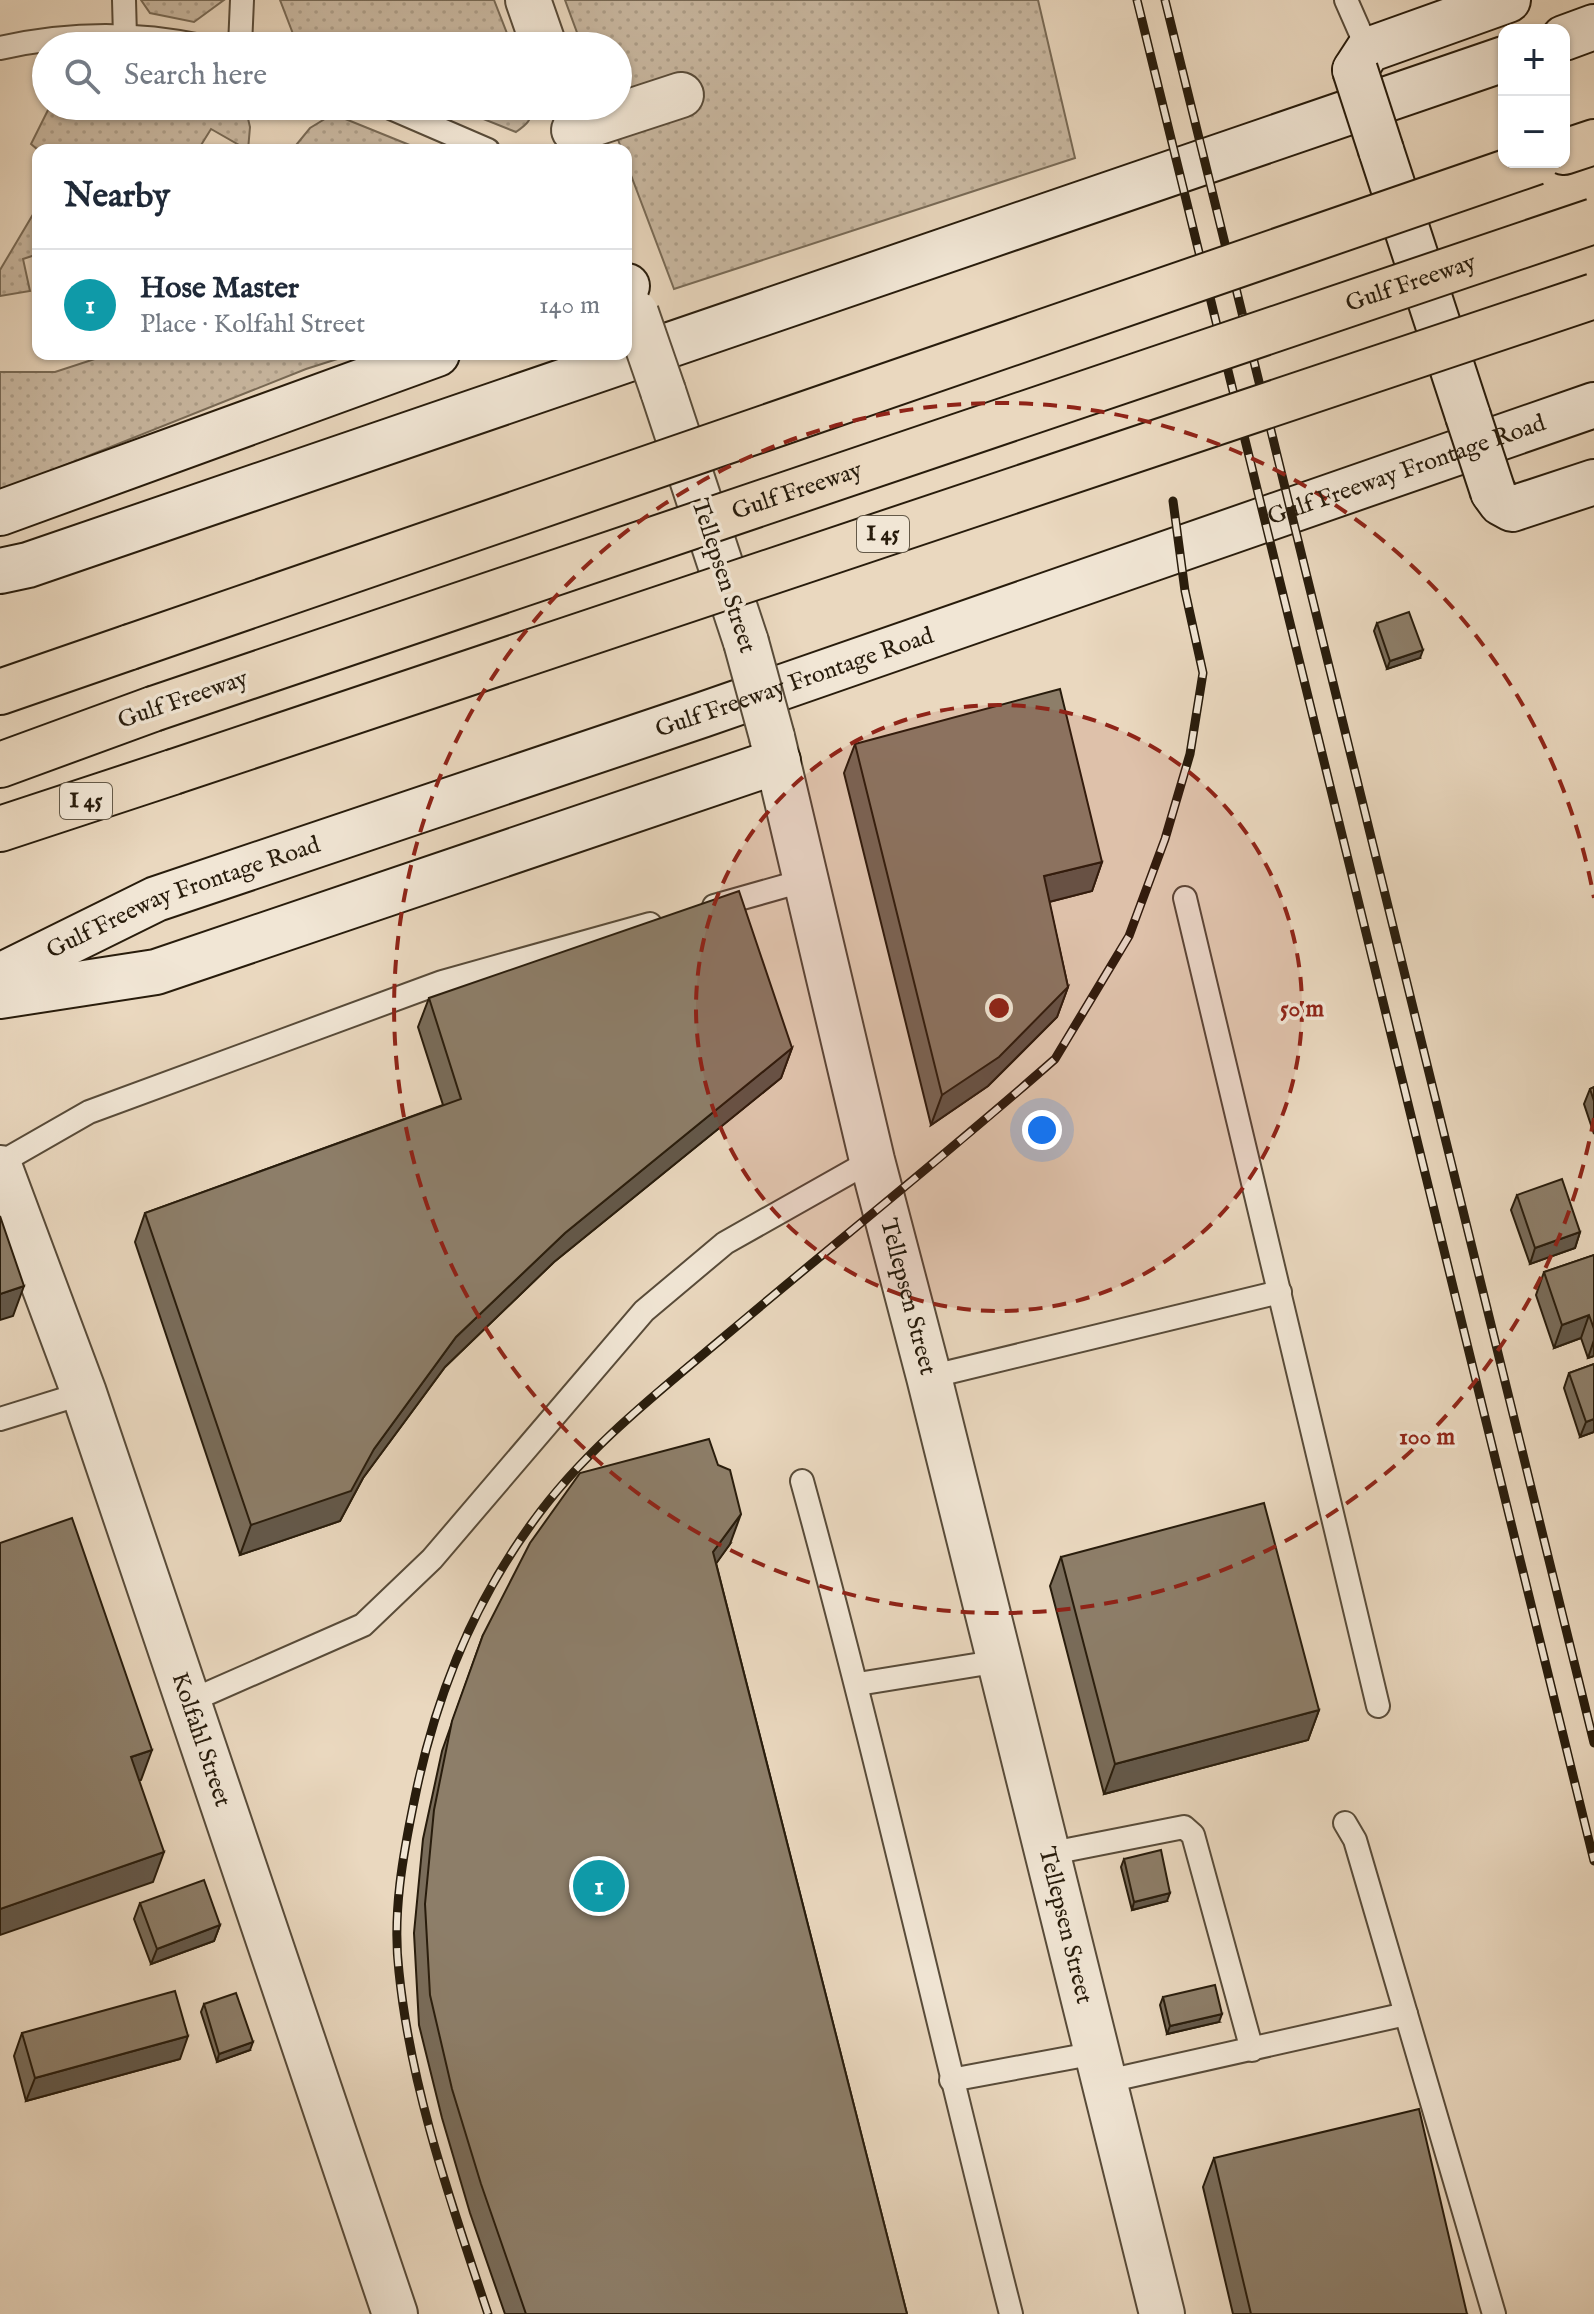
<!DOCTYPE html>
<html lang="en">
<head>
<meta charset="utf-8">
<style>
	body { margin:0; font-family:"IM FELL English",serif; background:#f2f2f3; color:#1f2937 }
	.controls { position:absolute; right:24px; top:24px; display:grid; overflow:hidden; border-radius:16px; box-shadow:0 2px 6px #0004 }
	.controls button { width:72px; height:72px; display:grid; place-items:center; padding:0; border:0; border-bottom:2px solid #e0e1e3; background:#fff; color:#1f2937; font:40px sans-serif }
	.you { position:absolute; left:1042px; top:1130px; width:28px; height:28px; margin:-20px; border:6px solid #fff; border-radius:50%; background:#1a73e8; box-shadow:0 0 0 12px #1a73e833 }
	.badge { display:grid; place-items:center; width:52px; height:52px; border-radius:50%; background:#8f2418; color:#fff; font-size:26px; font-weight:700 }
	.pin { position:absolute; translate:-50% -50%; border:4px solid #fff; box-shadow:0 2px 8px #0006 }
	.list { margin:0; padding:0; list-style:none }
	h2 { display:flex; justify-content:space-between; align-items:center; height:104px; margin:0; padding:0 32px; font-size:34px }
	h2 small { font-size:26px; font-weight:400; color:#747a83 }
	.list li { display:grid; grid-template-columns:52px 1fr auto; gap:24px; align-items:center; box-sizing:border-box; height:112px; padding:0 32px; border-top:2px solid #e0e1e3 }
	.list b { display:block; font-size:30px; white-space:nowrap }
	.list p { margin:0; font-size:26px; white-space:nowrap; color:#747a83 }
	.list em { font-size:26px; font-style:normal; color:#747a83 }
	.icon { flex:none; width:44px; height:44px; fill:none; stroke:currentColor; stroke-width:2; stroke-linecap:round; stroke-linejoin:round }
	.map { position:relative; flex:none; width:1594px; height:2314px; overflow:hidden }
	.search { position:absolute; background:#fff; box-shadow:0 2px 6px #0004; left:32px; top:32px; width:600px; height:88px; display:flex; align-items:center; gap:20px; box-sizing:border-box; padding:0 28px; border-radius:44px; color:#747a83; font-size:30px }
	.panel { position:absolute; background:#fff; box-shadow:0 2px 6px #0004; left:32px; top:144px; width:600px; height:216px; border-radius:16px }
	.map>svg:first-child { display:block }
</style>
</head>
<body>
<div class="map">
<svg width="1594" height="2314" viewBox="0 0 1594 2314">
	<defs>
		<pattern id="grass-dots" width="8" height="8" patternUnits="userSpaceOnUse" patternTransform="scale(2)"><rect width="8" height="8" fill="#c9b8a1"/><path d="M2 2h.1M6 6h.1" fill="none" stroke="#ad9e89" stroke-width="1.8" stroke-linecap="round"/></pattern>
	</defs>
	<rect width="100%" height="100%" fill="#ead8bf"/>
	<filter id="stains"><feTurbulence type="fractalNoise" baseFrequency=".0025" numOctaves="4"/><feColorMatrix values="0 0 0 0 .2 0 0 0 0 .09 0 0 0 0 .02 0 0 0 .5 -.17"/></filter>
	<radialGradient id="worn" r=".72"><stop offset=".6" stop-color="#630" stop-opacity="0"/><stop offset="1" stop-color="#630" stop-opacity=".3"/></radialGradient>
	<g fill="url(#grass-dots)" stroke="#786a56" stroke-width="2">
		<path d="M141 0H224L194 22 150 13Z"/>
		<path d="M280 0H494L512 46H304L295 39Z"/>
		<path d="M565 0H1038L1075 158 674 289 626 162V150H622L605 106H618V46H582Z"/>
		<path d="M50 106H245L250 127 248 150 211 129 198 150H38L31 144Z"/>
		<path d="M451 106H531C533 120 526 125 516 132Z"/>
		<path d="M333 114 422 150H292L310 128Z"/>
		<path d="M38 206V254L23 259 30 291 0 296V270Z"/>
		<path d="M110 354H353L306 369 0 491V372H55Z"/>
	</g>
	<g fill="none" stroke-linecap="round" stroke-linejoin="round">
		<defs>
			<g id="service">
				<path d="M124 0 125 37"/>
				<path d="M1346 0 1368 50"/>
				<path d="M240 46 242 0"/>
				<path d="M0 48C66 33 135 32 201 46"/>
				<path d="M386 106 488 150"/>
				<path d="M1185 898 1378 1706"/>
				<path d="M714 906 806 880"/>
				<path d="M0 1163 89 1112 442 982 650 924"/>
				<path d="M929 1377 1280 1292"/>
				<path d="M0 1419 84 1393"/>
				<path d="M802 1481C878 1757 940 2037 1011 2314"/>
				<path d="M858 1684 1000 1661"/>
				<path d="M188 1702 363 1625 432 1559 644 1311 725 1243 872 1160"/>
				<path d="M1345 1823 1355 1840 1494 2314"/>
				<path d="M1047 1854 1184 1827 1193 1835 1252 2050"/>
				<path d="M951 2080 1096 2053"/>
				<path d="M1103 2082 1406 2014"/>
			</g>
			<g id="minor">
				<path d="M528 0 544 46"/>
				<path d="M574 130 681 95"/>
				<path id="s1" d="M0 1168 84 1393 395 2314"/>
			</g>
			<g id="tertiary">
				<path d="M663 391 746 642"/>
				<path id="s2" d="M772 737 872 1160 929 1377 1162 2314"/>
			</g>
			<g id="secondary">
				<path d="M1564 38 1594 27"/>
				<path d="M1355 70 1368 50 1508 0"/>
				<path d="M1381 150 1468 416"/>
				<path d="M626 286H627"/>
				<path d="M1493 492 1501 503 1512 509 1594 482"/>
				<path d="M0 513 437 354"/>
				<path d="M0 571 28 565 1504 59"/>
				<path id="s3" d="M0 976 156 899 702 715 1594 405"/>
				<path d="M0 996 156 972 778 761"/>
			</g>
			<g id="motorway">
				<path d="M1564 152 1594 142"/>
				<path d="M0 692 130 647"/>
				<path d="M0 765 153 709"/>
				<path d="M0 829 173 772"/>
			</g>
		</defs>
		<use href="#service" stroke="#584b39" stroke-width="26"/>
		<use href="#minor" stroke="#584b39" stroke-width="48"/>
		<use href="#tertiary" stroke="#584b39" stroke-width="48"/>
		<use href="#secondary" stroke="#281c0c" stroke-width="48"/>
		<use href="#motorway" stroke="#281c0c" stroke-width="48"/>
		<use href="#service" stroke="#f1e6d5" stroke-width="22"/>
		<use href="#minor" stroke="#f1e6d5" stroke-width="44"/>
		<use href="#tertiary" stroke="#f1e6d5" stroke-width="44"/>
		<use href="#secondary" stroke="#f1e6d5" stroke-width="44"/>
		<use href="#motorway" stroke="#ead8bf" stroke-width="44"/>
		<defs>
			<g id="rail">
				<path d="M1137 0 1594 1861"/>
				<path d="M1165 0 1594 1743"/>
				<path d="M488 2314C451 2202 411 2090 399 1972 392 1914 403 1854 415 1797 435 1699 473 1604 532 1523 584 1450 657 1393 725 1336 835 1243 947 1154 1055 1059L1129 936 1165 839 1190 754 1203 673 1185 591 1173 501"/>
			</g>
		</defs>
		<use href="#rail" stroke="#281c0c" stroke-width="9"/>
		<use href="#rail" stroke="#f1e6d5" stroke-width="6" stroke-dasharray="18" stroke-linecap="butt"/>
		<defs>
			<g id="tertiary-bridge">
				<path d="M636 313 663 391"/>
				<path d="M746 642 772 737"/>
			</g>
			<g id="secondary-bridge">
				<path d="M1355 70 1381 150"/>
				<path d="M1468 416 1493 492"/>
			</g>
			<g id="motorway-bridge">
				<path d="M130 647 1536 162"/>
				<path id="s4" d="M153 709 1594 221"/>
				<path d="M173 772 1594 296"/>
			</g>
		</defs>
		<use href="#tertiary-bridge" stroke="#584b39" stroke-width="48" stroke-linecap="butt"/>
		<use href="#secondary-bridge" stroke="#281c0c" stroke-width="48" stroke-linecap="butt"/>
		<use href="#motorway-bridge" stroke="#281c0c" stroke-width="48" stroke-linecap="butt"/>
		<use href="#tertiary-bridge" stroke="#f1e6d5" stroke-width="44"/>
		<use href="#secondary-bridge" stroke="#f1e6d5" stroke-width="44"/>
		<use href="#motorway-bridge" stroke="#ead8bf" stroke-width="44"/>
	</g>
	<g fill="#796c5a" stroke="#281c0c" stroke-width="2">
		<path d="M1377 623 1420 658 1387 669 1374 631Z"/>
		<path d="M855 744 1102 862 1092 891 1049 902 1068 987 1057 1017 988 1086 931 1125 844 773Z"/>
		<path d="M429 998 792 1048 781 1078 554 1262 445 1367 363 1478 340 1521 240 1555 135 1242 145 1213 443 1105 418 1027Z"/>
		<path d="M1594 1087V1134L1584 1104 1590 1089Z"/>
		<path d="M1517 1195 1580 1232 1575 1248 1530 1264 1511 1210Z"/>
		<path d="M1594 1255V1356L1588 1358 1581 1338 1554 1348 1536 1295 1544 1272Z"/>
		<path d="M1594 1364V1432L1580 1437 1564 1388 1569 1373Z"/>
		<path d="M730 1544 716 1563 907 2314H505L470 2213 442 2118 419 2025 414 1933 423 1839 442 1751 483 1635Z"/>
		<path d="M1061 1557 1319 1710 1308 1740 1104 1794 1050 1586Z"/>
		<path d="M1124 1859 1167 1901 1132 1910 1121 1867Z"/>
		<path d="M140 1903 220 1925 214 1941 151 1964 134 1919Z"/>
		<path d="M1163 1997 1219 2022 1167 2034 1160 2005Z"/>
		<path d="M204 2004 250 2050 217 2062 201 2012Z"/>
		<path d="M22 2033 180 2059 26 2101 14 2056Z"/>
		<path d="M1214 2158 1467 2314H1233L1203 2187Z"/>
	</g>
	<g fill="#63584a" stroke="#281c0c" stroke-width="2">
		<path d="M1423 650 1420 658 1387 669 1390 661Z"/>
		<path d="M1102 862 1092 891 1033 906 1044 876Z"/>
		<path d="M1068 987 1057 1017 988 1086 931 1125 942 1095Z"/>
		<path d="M792 1048 781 1078 554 1262 445 1367 363 1478 340 1521 240 1555 251 1525 374 1449 456 1337 565 1233Z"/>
		<path d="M1580 1232 1575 1248 1530 1264 1535 1248Z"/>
		<path d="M24 1286 13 1316 0 1320V1294Z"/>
		<path d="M1589 1315 1581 1338 1554 1348 1562 1325Z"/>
		<path d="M1594 1340V1356L1588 1358Z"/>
		<path d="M1594 1419V1432L1580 1437 1586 1422Z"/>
		<path d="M741 1514 730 1544 703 1582 713 1552Z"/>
		<path d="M1319 1710 1308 1740 1104 1794 1115 1764Z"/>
		<path d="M152 1750 141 1780 120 1787 131 1757Z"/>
		<path d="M164 1852 153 1882 0 1935V1909Z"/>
		<path d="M1170 1893 1167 1901 1132 1910 1134 1902Z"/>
		<path d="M220 1925 214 1941 151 1964 157 1949Z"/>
		<path d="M1222 2014 1219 2022 1167 2034 1170 2026Z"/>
		<path d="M188 2036 180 2059 26 2101 35 2078Z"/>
		<path d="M253 2042 250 2050 217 2062 219 2054Z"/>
	</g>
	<g fill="#8d7e69" stroke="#281c0c" stroke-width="2">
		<path d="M1409 612 1423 650 1390 661 1377 623Z"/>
		<path d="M1060 689 1102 862 1044 876 1068 987 999 1057 942 1095 855 744Z"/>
		<path d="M739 891 792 1048 565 1233 456 1337 374 1449 351 1491 251 1525 145 1213 461 1099 429 998Z"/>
		<path d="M1594 1087V1101L1590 1089Z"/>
		<path d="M1562 1179 1580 1232 1535 1248 1517 1195Z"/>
		<path d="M0 1216 24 1286 0 1294Z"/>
		<path d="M1594 1255V1329L1589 1315 1562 1325 1544 1272Z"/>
		<path d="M1594 1364V1419L1586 1422 1569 1373Z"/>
		<path d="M709 1439 718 1465 730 1470 741 1514 713 1552 907 2314H526L481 2184 452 2089 430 1995 425 1904 434 1810 452 1721 483 1635 530 1543 580 1473Z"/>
		<path d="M1264 1503 1319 1710 1115 1764 1061 1557Z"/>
		<path d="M72 1518 152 1750 131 1757 164 1852 0 1909V1543Z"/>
		<path d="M1161 1850 1170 1893 1134 1902 1124 1859Z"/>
		<path d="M204 1880 220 1925 157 1949 140 1903Z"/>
		<path d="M1215 1985 1222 2014 1170 2026 1163 1997Z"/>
		<path d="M175 1991 188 2036 35 2078 22 2033Z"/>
		<path d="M236 1993 253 2042 219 2054 204 2004Z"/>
		<path d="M1419 2109 1467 2314H1251L1214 2158Z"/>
	</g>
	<circle cx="999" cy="1008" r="303" fill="#8f2418" fill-opacity=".12"/>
	<g fill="none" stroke="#8f2418" stroke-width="4" stroke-dasharray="14 10">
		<circle cx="999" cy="1008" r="303"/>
		<path d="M1594 1118A605 605 0 1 1 1594 898"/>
	</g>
	<g text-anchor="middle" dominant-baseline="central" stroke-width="7" stroke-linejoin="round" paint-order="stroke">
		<g fill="#f1e6d5" stroke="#645948" stroke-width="2">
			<rect x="857" y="516" width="52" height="36" rx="6"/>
			<rect x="60" y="783" width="52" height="36" rx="6"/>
		</g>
		<g font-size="22" font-weight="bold" fill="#281c0c">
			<text x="883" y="534">I 45</text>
			<text x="86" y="801">I 45</text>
		</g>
		<g font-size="24" fill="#281c0c" stroke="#f1e6d5">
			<text stroke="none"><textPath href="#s4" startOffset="1328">Gulf Freeway</textPath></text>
			<text stroke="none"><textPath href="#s3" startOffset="1496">Gulf Freeway Frontage Road</textPath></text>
			<text stroke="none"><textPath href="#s4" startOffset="680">Gulf Freeway</textPath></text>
			<text transform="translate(723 576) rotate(72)">Tellepsen Street</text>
			<text stroke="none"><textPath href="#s3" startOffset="848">Gulf Freeway Frontage Road</textPath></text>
			<text transform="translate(183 700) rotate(-19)">Gulf Freeway</text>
			<text stroke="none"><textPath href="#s3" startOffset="200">Gulf Freeway Frontage Road</textPath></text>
			<text stroke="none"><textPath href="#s2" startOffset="576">Tellepsen Street</textPath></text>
			<text stroke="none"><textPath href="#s1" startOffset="606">Kolfahl Street</textPath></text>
			<text stroke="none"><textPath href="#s2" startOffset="1224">Tellepsen Street</textPath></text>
		</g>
	</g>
	<circle cx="999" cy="1008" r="12" fill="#8f2418" stroke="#f1e6d5" stroke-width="4"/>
	<g font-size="24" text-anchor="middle" font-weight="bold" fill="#8f2418" stroke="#f1e6d5" stroke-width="7" stroke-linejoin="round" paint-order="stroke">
		<text x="1302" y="1016">50 m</text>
		<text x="1427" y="1444">100 m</text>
	</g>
	<rect width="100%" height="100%" filter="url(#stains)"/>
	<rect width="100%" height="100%" fill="url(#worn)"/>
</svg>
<div class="controls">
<button>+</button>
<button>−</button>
</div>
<div class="you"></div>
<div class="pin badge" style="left:599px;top:1886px;background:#0f9aa8">1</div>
<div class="search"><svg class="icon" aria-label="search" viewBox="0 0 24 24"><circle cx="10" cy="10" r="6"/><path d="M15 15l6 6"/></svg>Search here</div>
<section class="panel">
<h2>Nearby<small></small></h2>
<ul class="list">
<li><span class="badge" style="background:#0f9aa8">1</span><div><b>Hose Master</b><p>Place · Kolfahl Street</p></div><em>140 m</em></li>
</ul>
</section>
</div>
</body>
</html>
